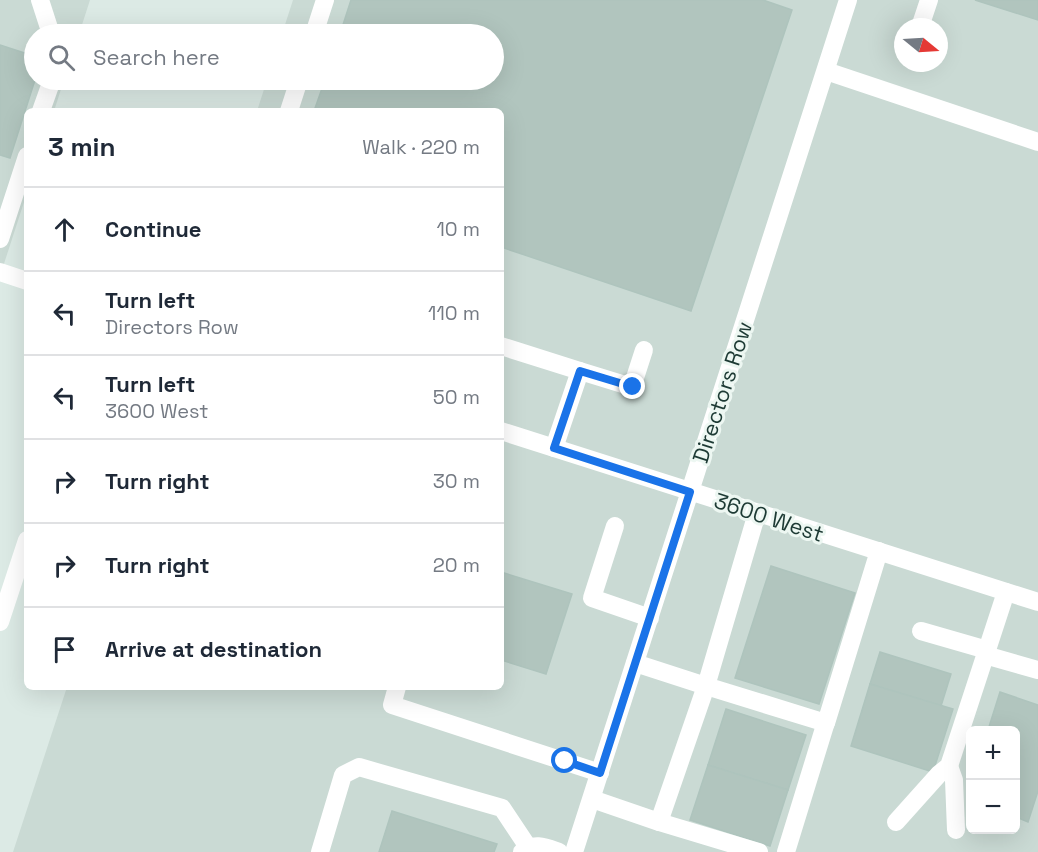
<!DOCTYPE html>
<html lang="en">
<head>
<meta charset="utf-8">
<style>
	body { margin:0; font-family:"Space Grotesk",sans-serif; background:#f6f6f7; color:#1f2937 }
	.controls { position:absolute; right:18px; bottom:18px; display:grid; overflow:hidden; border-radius:9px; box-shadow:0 6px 24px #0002 }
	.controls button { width:54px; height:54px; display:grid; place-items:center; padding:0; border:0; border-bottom:2px solid #e0e1e3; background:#fff; color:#1f2937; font:30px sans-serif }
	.compass { position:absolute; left:894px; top:18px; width:54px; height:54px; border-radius:50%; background:#fff; box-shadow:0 6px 24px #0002; rotate:108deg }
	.stop { position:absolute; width:18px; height:18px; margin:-14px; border:4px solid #1a73e8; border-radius:50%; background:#fff }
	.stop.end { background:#1a73e8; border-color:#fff; box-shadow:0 2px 6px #0008 }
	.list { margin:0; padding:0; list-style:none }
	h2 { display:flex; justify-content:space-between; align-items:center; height:78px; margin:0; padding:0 24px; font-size:26px }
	h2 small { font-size:20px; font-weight:400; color:#747a83 }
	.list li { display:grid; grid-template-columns:39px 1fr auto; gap:18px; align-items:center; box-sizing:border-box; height:84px; padding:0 24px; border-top:2px solid #e0e1e3 }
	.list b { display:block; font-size:22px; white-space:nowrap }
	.list p { margin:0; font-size:20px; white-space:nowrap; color:#747a83 }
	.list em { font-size:20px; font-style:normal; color:#747a83 }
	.icon { flex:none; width:33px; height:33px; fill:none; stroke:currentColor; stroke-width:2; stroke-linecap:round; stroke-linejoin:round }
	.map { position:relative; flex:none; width:1038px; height:852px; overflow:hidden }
	.search { position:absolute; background:#fff; box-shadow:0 6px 24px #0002; left:24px; top:24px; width:480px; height:66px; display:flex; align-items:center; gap:15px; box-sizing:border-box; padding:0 21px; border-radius:33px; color:#747a83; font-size:22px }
	.panel { position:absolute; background:#fff; box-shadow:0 6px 24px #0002; left:24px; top:108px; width:480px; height:582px; border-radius:9px }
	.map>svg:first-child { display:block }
</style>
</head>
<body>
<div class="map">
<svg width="1038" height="852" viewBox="0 0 1038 852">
	<rect width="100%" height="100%" fill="#dceae5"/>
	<g fill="#cadad4" fill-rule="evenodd">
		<path d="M0 0H90L79 34H34V80H64L54 111H27V193L0 276Z"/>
		<path d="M293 0H1038V852H13L67 687H501V111H257L267 80H494V34H282ZM903 27H939V63H903ZM970 730H1016V830H970Z"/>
	</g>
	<g fill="#b1c5be" stroke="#aec4bd" stroke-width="1.5">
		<path d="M351 0H763L792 10 691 311 501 247V111H314L325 80H494V34H340Z"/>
		<path d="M975 0H1038V20Z"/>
		<path d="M0 45 34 56 35 80 10 158 0 155Z"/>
		<path d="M771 566 855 593 819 704 735 678Z"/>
		<path d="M501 572 572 594 546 674 501 660Z"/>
		<path d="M880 652 951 674 941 706 870 684Z"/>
		<path d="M870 684 953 709 933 772 851 746Z"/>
		<path d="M1000 692 1038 705V791L1028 822 1016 817V730H988Z"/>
		<path d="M726 709 806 735 788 790 708 765Z"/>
		<path d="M708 765 788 790 770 846 690 820Z"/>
		<path d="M392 811 497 844 494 852H379Z"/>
	</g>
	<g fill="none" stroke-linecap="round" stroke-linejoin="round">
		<g stroke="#fff" stroke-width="18">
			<path d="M40 0 51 34"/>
			<path d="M920 27 929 0"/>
			<path d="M314 34 325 0"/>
			<path d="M826 71 1038 142"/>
			<path d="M41 111 52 80"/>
			<path d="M289 111 299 80"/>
			<path d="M0 239 27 156"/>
			<path d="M0 272 27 281"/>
			<path d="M501 346 580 371 554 448"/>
			<path d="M580 371 632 387 644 350"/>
			<path d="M501 431 1038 602"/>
			<path d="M757 513 706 686 826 723 879 551"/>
			<path d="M615 526 592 598 650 618"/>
			<path d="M0 622 27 540"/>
			<path d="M921 631 987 650"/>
			<path d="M985 655 1038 670"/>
			<path d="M397 687 392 705 600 773"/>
			<path d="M949 766 954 780 956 830"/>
			<path d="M592 799 659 822 706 686 635 663"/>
			<path d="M659 822 759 852"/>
			<path d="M896 822 939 774 949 766 1006 592"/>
			<path d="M320 852 343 775 359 767 502 808 528 847"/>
			<path d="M522 852C534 842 545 847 559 852"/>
			<path d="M574 852 848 0"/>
			<path d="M786 852 826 722"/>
		</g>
	</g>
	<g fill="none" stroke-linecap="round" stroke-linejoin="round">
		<path stroke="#1a73e8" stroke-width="8" d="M565 761 600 773 690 492 554 448 580 371 633 387"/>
	</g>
	<g text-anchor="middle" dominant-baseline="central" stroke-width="6" stroke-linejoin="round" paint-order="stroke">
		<g font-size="22" fill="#1d3a34" stroke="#edf7f2">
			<text transform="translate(722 392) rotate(-72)">Directors Row</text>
			<text transform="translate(769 517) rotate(18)">3600 West</text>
		</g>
	</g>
</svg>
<div class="controls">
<button>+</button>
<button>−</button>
</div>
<svg class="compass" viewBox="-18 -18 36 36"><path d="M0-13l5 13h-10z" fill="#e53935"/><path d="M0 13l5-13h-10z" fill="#747a83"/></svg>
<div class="stop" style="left:565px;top:761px"></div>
<div class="stop end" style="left:633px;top:387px"></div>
<div class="search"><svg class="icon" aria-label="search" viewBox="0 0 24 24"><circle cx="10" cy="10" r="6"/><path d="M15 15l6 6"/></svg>Search here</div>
<section class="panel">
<h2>3 min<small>Walk · 220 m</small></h2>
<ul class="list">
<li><svg class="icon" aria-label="ahead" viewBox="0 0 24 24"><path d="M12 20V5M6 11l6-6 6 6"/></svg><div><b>Continue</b></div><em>10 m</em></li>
<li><svg class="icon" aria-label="left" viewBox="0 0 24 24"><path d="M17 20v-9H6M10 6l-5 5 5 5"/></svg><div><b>Turn left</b><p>Directors Row</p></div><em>110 m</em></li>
<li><svg class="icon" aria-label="left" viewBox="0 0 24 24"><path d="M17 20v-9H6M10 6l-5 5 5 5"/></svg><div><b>Turn left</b><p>3600 West</p></div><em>50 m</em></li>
<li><svg class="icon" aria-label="right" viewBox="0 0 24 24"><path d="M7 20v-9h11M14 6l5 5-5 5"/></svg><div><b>Turn right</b></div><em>30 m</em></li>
<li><svg class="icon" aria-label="right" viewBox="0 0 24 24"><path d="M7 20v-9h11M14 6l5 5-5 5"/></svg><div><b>Turn right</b></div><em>20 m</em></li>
<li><svg class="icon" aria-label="arrive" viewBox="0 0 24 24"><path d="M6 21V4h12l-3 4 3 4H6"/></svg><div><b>Arrive at destination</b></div></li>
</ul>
</section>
</div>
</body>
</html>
